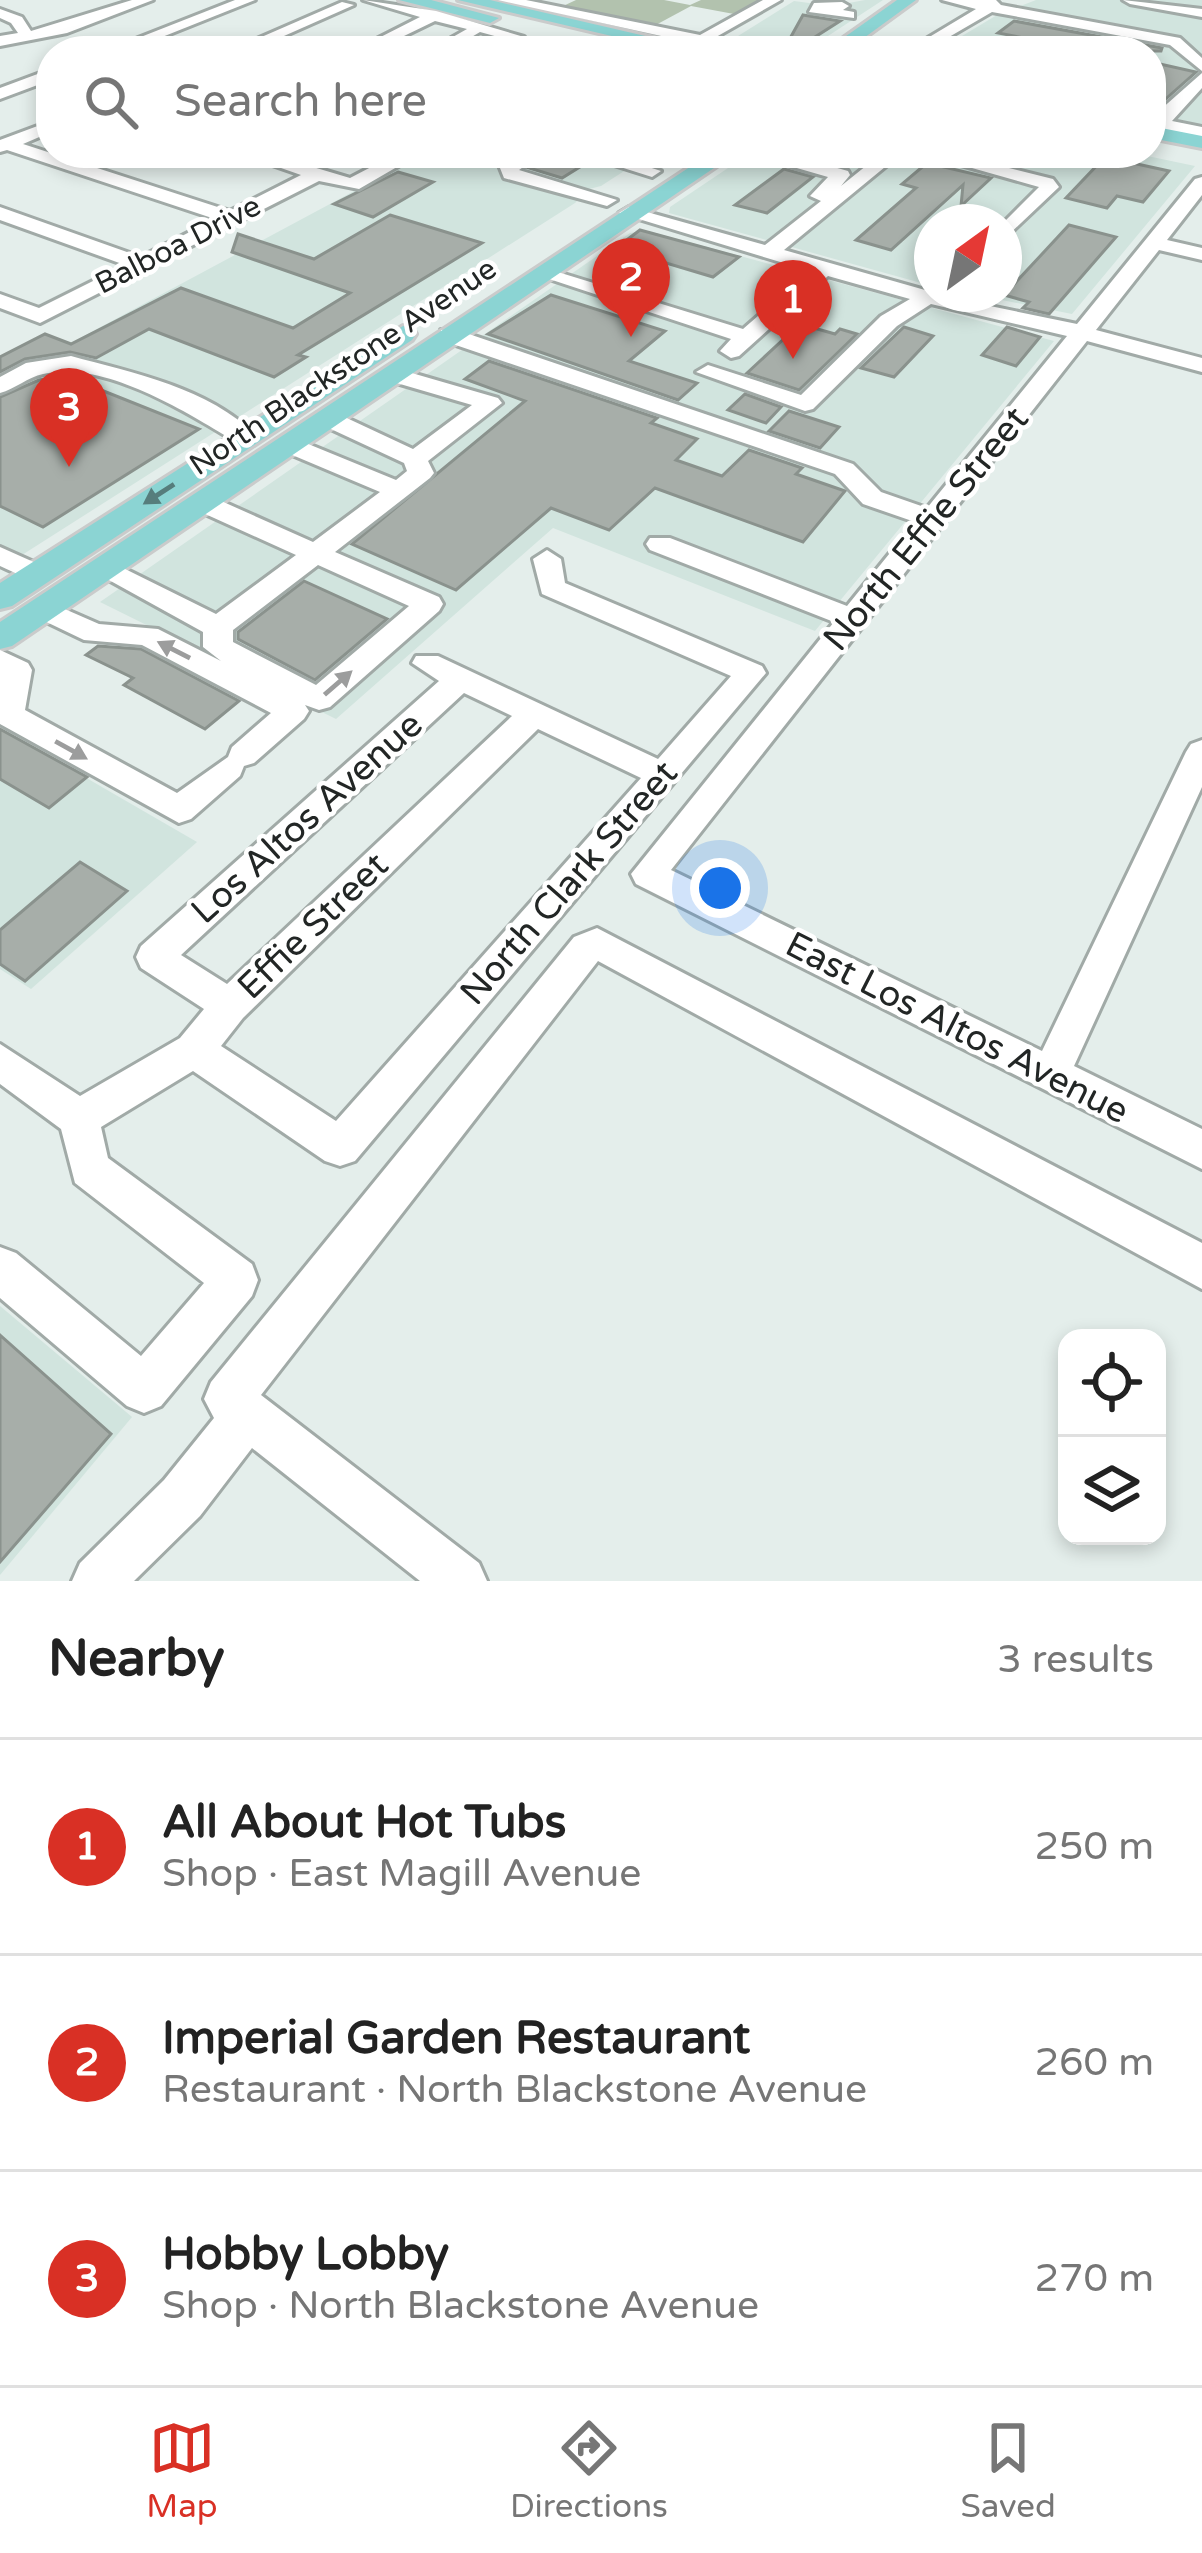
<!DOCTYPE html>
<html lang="en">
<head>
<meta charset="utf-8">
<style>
	body { margin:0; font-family:"Varela Round",sans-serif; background:#f6f6f6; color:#222 }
	.controls { position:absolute; right:36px; bottom:36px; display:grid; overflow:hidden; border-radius:24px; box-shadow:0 6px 18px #0003 }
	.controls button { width:108px; height:108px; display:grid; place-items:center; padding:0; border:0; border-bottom:3px solid #e0e0e0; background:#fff; color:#222; font:60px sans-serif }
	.compass { position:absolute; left:914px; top:204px; width:108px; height:108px; border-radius:50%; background:#fff; box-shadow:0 6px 18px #0003; rotate:33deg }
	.you { position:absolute; left:720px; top:888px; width:42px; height:42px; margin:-30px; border:9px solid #fff; border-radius:50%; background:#1a73e8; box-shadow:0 0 0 18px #1a73e833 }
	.badge { display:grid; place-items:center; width:78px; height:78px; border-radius:50%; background:#d93025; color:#fff; font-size:39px; font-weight:700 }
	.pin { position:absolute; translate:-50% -99px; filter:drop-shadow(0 3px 6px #0008) }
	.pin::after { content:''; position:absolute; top:63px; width:42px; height:36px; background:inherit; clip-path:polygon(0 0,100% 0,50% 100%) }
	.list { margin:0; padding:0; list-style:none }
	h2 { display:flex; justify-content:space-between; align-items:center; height:156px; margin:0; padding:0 48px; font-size:51px }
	h2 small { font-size:39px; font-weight:400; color:#767676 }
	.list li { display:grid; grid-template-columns:78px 1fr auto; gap:36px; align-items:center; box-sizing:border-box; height:216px; padding:0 48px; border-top:3px solid #e0e0e0 }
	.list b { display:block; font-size:45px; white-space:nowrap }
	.list p { margin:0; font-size:39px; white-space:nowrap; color:#767676 }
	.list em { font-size:39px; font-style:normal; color:#767676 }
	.icon { flex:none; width:66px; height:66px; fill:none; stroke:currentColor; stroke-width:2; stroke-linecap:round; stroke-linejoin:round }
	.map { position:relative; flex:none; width:1202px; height:1581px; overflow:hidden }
	.search { position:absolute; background:#fff; box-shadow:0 6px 18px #0003; left:36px; right:36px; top:36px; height:132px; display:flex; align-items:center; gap:30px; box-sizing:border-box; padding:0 42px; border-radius:48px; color:#767676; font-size:45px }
	.sheet { height:804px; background:#fff }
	nav { display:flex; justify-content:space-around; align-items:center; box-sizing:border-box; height:168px; border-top:3px solid #e0e0e0; background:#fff; font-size:33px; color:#767676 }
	nav a { display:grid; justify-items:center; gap:6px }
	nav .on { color:#d93025 }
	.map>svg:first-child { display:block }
</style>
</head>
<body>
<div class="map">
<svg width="1202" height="1581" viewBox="0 0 1202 1581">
	<rect width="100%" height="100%" fill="#e4eeeb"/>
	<g fill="#d1e4de">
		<path d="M865 0H883L805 51 722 46 794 1 832 6Z"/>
		<path d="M1036 0H1202V126L1151 116V51H937L997 15Z"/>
		<path d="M425 153H652L601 186 589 189 575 203 0 569V381Z"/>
		<path d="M761 153H1133L1195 166 1072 314 972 294H1004V222H932V286L669 213 670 207 731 166Z"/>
		<path d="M648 231 1054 341 815 631 553 528 336 719 100 602 630 233Z"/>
		<path d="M0 728 197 842 31 989 0 969Z"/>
		<path d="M0 1306 132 1417 0 1575Z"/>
	</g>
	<path fill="#b2c2ae" d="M576 0H664L690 5 701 0H759L734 14 691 6 652 27 561 7Z"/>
	<g fill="#a7aea9" stroke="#8a928d" stroke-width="3">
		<path d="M803 15 840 21 793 51H783Z"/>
		<path d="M1014 21 1162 48 1161 51H1092L998 33Z"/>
		<path d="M1151 62 1196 72 1151 112Z"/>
		<path d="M546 155 583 165 562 178 529 168Z"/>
		<path d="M1105 157 1169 171 1143 202 1117 196 1107 208 1066 198Z"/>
		<path d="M927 163 991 178 961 206 963 185 891 250 856 240 916 188 902 184Z"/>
		<path d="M784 169 813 177 767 213 735 205Z"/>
		<path d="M398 172 433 182 373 217 334 204Z"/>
		<path d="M390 215 482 243 298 355 306 357 274 377 149 329 96 358 70 352 25 359 0 372V357L45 334 71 344 181 288 293 328 350 293 232 252 238 234 314 259Z"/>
		<path d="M1069 225 1116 237 1049 314 1023 308 1029 302 1004 295Z"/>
		<path d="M640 230 739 257 713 277 616 248Z"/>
		<path d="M551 295 665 331 629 361 697 383 678 400 488 334Z"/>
		<path d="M800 324 835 334 840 329 857 334 799 390 747 373Z"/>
		<path d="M904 327 933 336 894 377 861 368Z"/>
		<path d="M1007 327 1040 337 1016 366 982 355Z"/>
		<path d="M489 361 657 418 651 423 697 439 676 460 722 476 749 450 802 468 796 474 845 491 803 542 655 488 609 530 551 508 456 590 352 544 525 401 465 379Z"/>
		<path d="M66 376 199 429 43 527 0 506V397L39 380Z"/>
		<path d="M745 394 781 407 766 423 728 410Z"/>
		<path d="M789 411 839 427 820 448 769 431Z"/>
		<path d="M304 581 387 619 315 680 238 639V632Z"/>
		<path d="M98 646 141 649 239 701 205 729 124 685 133 678 86 655Z"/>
		<path d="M0 729 87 777 49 808 0 779Z"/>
		<path d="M80 862 127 891 25 981 0 964V930Z"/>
		<path d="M0 1335 111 1434 0 1562Z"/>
	</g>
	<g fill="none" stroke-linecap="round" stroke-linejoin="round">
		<defs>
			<g id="minor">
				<path d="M132 0H153L67 33 0 46V36L18 33 11 23 0 18V9L22 17 31 31Z"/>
				<path d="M235 0H255L127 51H105Z"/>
				<path d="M363 0 436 11 524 37 516 42 480 32 448 51H428L467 29 435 21 373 51H353L420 17Z"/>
				<path d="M498 0H526L700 35 763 0H781L702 45Z"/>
				<path d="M942 0H996L1001 5 1180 38 1202 58V71L1170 45 992 12 925 51H906L976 9Z"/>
				<path d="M1123 0 1202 9V17L1130 4Z"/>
				<path d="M342 2 354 5 250 51H229Z"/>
				<path d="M842 2 849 6 843 10 854 12V18L809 12 814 3Z"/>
				<path d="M567 39 572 41V47L546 51Z"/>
				<path d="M51 69V80L0 99V88Z"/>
				<path d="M1202 73V88L1172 121 1202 127V137L1151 128V118Z"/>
				<path d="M51 121V132L23 144 230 211 301 175 238 153H266L350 178 398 153H421L359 189 319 181 40 323 0 308V294L39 308 125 265 0 220V207L141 257 215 219 7 150 0 152V140Z"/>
				<path d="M521 153H543L519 170 617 200 607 206 504 178 500 168Z"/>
				<path d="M576 153H606L661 171 652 177Z"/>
				<path d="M784 153 848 171 850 175 841 186 882 153H902L784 250 925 290 932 288V294L1077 324 1195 179 1202 177V195L1167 240 1202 248V260L1159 250 1096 330 1202 358V372L1087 341 671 870 1042 1051 1186 752 1191 744 1202 740V787L1074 1066 1202 1129V1169L636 884 631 874 834 622 650 550 646 544 650 538H670L847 606 915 522 863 504 835 474 441 340V330H457L853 464 881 492 927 508 1067 336 931 304 897 326 813 409 805 411 696 372 708 365 801 395 881 316 910 299 828 276 739 356 731 358 720 351 731 339 531 273 548 269 743 329 810 271 619 213 629 207 765 245 821 201 810 196 828 177 776 162V154Z"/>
				<path d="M919 153H949L1053 179 1059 187 1004 239V222L1039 187Z"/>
				<path d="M71 356C133 373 211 388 257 437L245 444 236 442C187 412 102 359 43 374 28 377 15 389 0 393V377L26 363Z"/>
				<path d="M391 367 498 398 502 403 428 461 434 473 430 478 335 552 439 597 443 604 439 611 330 707 319 710 305 705 309 711 304 719 254 763 244 766 240 776 191 819 179 823 0 724V650L28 663 32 670 25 710 177 793 228 757 232 747 271 713 142 645 84 640 34 616 30 609 44 600 99 624 158 629 221 661 203 647V632L89 569 103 560 113 563 216 614 296 555 192 508 188 502 192 496H210L313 542 380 492 278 449 275 444 278 439H296L396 480 407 471 404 463 318 423V413H336L413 449 472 405 383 379 379 374ZM318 565 409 606 316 685 233 642V630Z"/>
				<path d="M0 547 47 568 51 574 37 583 0 566Z"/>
				<path d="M547 550 561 559 565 583 762 666 766 673 355 1161 340 1166 325 1161 193 1071 101 1127 108 1158 252 1264 258 1280 252 1296 161 1406 144 1413 127 1406 0 1298V1247L16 1253 141 1356 204 1283 75 1183 61 1129 0 1084V1044L80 1096 180 1038 204 1009 141 968 136 957 141 946 439 681 412 663 416 656H438L658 759 731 676 542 594 533 559ZM464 693 512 716 227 984 181 955ZM538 729 641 778 336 1121 221 1046 243 1018Z"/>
				<path d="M597 928 1202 1243V1289L598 961 261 1395 479 1563 487 1581H420L252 1448 200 1516 134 1581H72L80 1563 164 1480 214 1418 204 1399 211 1382 574 937Z"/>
			</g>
			<g id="major">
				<path d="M399 0H431L499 18 490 23Z"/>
				<path d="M458 0H490L710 51H676Z"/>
				<path d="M897 0H916L846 51H825Z"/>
				<path d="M1151 126 1202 136V148L1151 138Z"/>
				<path d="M711 153H736L12 646 0 649V622Z"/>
				<path d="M403 326 412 328 416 334 412 340 12 606 0 609V583Z"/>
			</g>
		</defs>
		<use href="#minor" stroke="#a1aaa7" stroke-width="6"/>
		<use href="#major" stroke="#cacbcb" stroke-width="6"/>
		<use href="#minor" fill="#fff" fill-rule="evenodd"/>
		<use href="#major" fill="#8bd4d3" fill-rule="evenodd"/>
	</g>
	<defs><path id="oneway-solid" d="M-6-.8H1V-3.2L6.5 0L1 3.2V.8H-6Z" transform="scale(3)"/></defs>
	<use fill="#567d7c" href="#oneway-solid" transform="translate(159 494) rotate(147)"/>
	<g fill="#9c9d9d">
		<use href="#oneway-solid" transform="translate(174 650) rotate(-153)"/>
		<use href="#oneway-solid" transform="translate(338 683) rotate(-41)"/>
		<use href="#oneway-solid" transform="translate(71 750) rotate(29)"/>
	</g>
	<g text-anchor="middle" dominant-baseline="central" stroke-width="9" stroke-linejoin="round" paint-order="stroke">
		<g font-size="30" fill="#222625" stroke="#fff">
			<text transform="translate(178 245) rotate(-27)">Balboa Drive</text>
			<text transform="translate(343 367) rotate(-34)">North Blackstone Avenue</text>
		</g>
		<g font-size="36" fill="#222625" stroke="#fff">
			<text transform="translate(926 529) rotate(-51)">North Effie Street</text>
			<text transform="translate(307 818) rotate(-42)">Los Altos Avenue</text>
			<text transform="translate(569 883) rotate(-49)">North Clark Street</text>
			<text transform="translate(313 926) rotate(-44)">Effie Street</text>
			<text transform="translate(957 1028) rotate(27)">East Los Altos Avenue</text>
		</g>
	</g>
</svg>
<div class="controls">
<button><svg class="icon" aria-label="locate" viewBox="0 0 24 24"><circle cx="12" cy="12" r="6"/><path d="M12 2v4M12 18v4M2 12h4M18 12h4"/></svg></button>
<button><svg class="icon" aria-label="layers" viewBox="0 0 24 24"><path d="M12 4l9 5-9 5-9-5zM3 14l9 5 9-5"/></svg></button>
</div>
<svg class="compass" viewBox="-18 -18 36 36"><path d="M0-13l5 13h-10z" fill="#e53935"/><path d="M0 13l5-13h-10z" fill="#767676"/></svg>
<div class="you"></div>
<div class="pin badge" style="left:793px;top:359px">1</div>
<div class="pin badge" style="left:631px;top:337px">2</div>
<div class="pin badge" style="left:69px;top:467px">3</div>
<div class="search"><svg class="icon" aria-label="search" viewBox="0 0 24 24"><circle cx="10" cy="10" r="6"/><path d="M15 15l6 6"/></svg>Search here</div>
</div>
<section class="sheet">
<h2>Nearby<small>3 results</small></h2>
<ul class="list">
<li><span class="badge">1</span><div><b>All About Hot Tubs</b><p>Shop · East Magill Avenue</p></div><em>250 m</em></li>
<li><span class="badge">2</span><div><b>Imperial Garden Restaurant</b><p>Restaurant · North Blackstone Avenue</p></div><em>260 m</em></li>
<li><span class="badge">3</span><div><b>Hobby Lobby</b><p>Shop · North Blackstone Avenue</p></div><em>270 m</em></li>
</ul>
</section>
<nav>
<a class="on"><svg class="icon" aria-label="map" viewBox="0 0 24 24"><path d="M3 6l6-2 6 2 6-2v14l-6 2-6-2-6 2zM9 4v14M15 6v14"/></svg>Map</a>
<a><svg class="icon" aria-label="directions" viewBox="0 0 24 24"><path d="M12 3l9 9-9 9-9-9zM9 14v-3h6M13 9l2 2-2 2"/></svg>Directions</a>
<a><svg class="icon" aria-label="saved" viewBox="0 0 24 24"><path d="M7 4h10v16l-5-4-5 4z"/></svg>Saved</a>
</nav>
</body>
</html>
